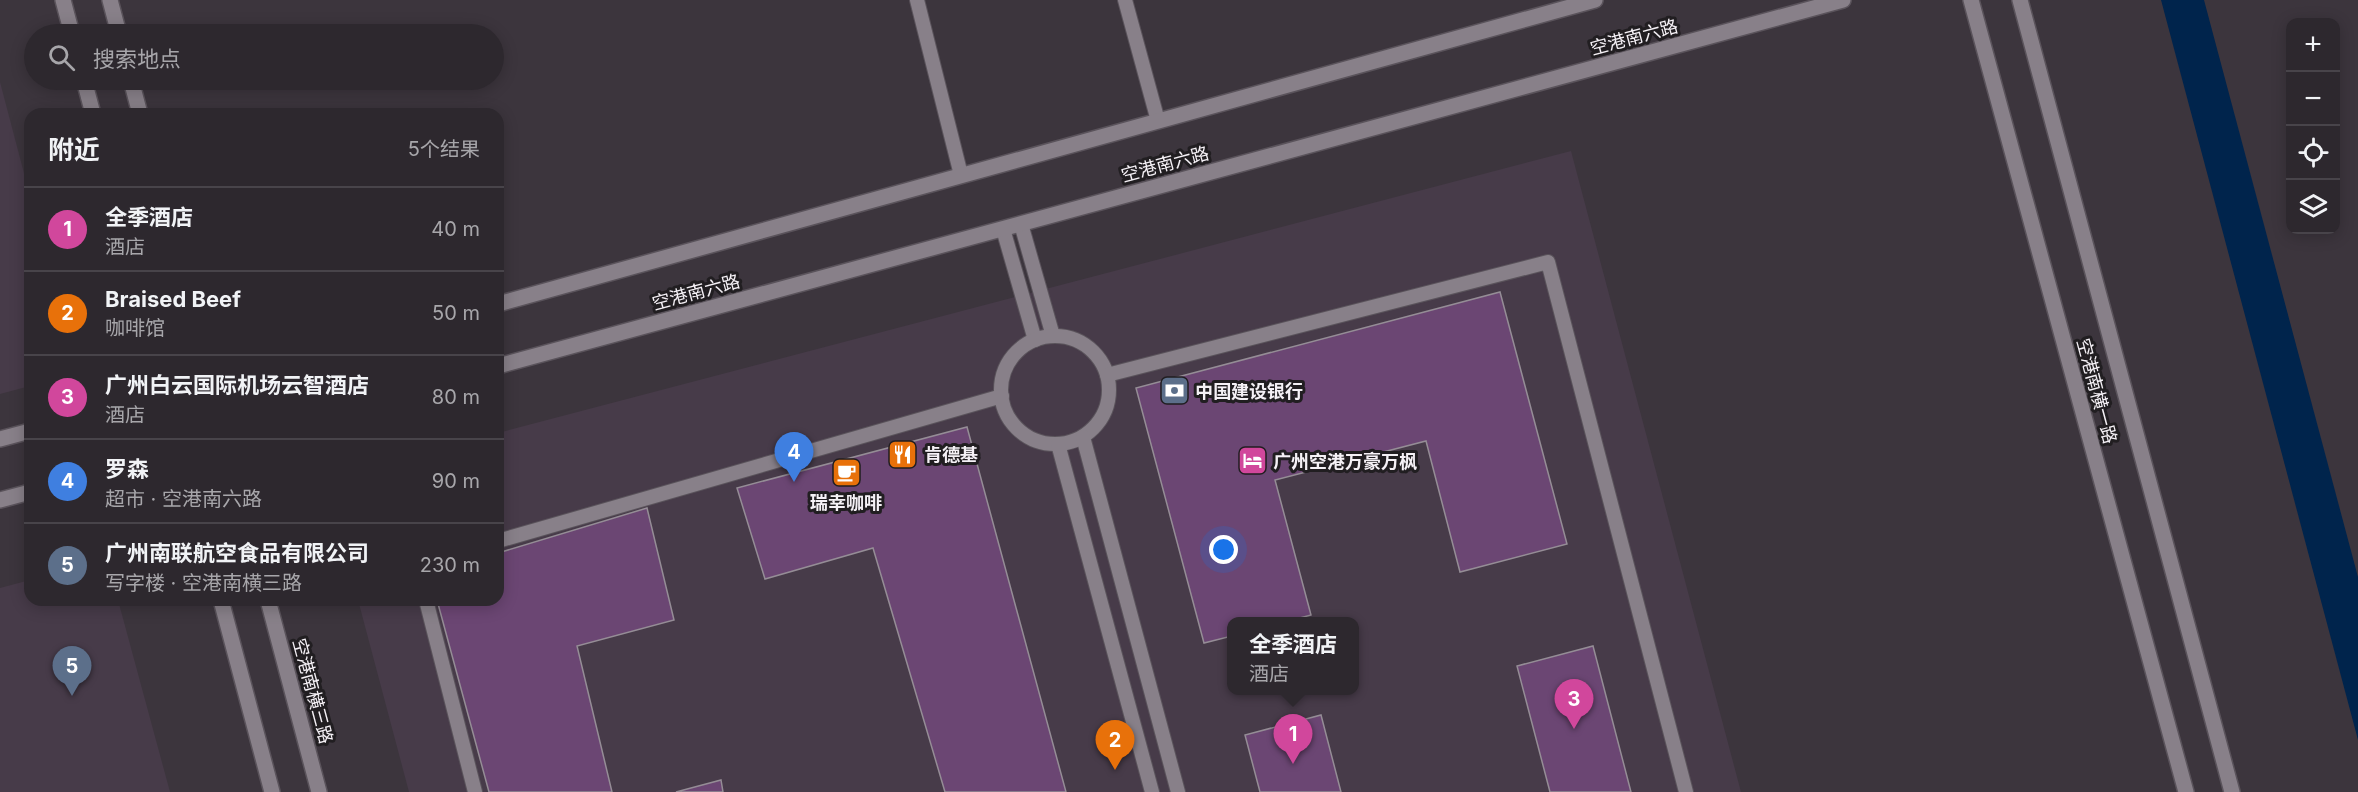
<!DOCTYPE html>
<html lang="zh">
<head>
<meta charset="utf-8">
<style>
	body { margin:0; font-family:Inter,"Noto Sans SC",sans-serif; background:#39343a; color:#f1f3f6 }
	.controls { position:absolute; right:18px; top:18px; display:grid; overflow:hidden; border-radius:12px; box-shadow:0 3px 15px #0003 }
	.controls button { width:54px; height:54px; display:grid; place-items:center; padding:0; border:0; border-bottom:2px solid #48444a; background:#2d282e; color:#f1f3f6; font:30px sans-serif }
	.you { position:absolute; left:1224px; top:550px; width:21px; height:21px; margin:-15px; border:4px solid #fff; border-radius:50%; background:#1a73e8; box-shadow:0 0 0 9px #1a73e833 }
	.badge { display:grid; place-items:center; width:39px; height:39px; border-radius:50%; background:#9eca2f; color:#fff; font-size:20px; font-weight:700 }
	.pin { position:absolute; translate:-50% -50px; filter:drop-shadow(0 2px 3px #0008) }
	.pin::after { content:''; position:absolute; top:32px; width:21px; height:18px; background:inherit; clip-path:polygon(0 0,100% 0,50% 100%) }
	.popup { position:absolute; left:1227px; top:617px; width:132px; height:78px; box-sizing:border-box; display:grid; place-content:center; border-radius:12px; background:#2d282e; filter:drop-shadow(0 2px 4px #0005); font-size:20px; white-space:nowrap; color:#a7a6aa }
	.popup b { font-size:22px; color:#f1f3f6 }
	.popup::after { content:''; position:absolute; left:50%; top:100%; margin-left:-12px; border:12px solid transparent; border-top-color:#2d282e }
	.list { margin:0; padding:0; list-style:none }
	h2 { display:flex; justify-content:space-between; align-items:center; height:78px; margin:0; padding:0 24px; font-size:26px }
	h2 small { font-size:20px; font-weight:400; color:#a7a6aa }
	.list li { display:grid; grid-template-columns:39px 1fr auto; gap:18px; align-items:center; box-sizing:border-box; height:84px; padding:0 24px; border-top:2px solid #48444a }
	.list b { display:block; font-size:22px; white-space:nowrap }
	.list p { margin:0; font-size:20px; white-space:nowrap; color:#a7a6aa }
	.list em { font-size:20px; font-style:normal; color:#a7a6aa }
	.icon { flex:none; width:33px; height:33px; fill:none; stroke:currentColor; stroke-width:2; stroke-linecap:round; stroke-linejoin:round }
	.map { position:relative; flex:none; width:2358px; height:792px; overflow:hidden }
	.search { position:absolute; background:#2d282e; box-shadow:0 3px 15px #0003; left:24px; top:24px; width:480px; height:66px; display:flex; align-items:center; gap:15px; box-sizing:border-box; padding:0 21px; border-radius:33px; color:#a7a6aa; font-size:22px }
	.panel { position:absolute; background:#2d282e; box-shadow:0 3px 15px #0003; left:24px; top:108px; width:480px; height:498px; border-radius:18px }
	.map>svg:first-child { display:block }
</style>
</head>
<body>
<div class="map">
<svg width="2358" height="792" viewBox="0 0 2358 792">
	<rect width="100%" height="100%" fill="#3c353d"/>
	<g fill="#473b49" fill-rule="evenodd">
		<path d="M0 82 30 196V386L0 394Z"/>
		<path d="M1571 151 1741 792H409L358 600H498V433ZM1232 622H1354V690H1232Z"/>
		<path d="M30 580V600H118L170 792H0V588Z"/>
	</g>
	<path fill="#00244c" d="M2161 0H2204L2358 577V740Z"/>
	<g fill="#6b4673" stroke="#958d96" stroke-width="1.5">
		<path d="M1500 292 1567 544 1460 572 1426 441 1275 480 1311 615 1285 622H1232V636L1204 643 1136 388Z"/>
		<path d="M967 427 1066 792H945L873 548 765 579 737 488Z"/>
		<path d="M647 508 674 620 577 646 612 792H489L437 600H498V553Z"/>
		<path d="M1593 646 1631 792H1550L1517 666Z"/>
		<path d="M1321 715 1341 792H1260L1245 735Z"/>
		<path d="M721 780 723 792H676Z"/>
	</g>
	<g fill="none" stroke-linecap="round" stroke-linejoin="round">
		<defs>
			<g id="service">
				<path d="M917 0 961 175"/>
				<path d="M1125 0 1158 121"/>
				<path d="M1021 224 1053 336"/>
				<path d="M1003 229 1035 340"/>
				<circle cx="1055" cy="390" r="54"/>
				<path d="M1107 375 1548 262 1686 792"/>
				<path d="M1083 437 1178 792"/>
				<path d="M1058 444 1152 792"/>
				<path d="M498 541 1002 396"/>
				<path d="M426 600 475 792"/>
			</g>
			<g id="minor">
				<path d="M63 0 72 34"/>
				<path d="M110 0 119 34"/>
				<path d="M1971 0 2186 792"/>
				<path d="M2020 0 2232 792"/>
				<path d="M84 80 93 114"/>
				<path d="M131 80 140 114"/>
				<path d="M498 304 1595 0"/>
				<path d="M498 366 1843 0"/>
				<path d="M0 439 30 431"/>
				<path d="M0 500 30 492"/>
				<path d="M221 600 272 792"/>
				<path d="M268 600 319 792"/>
			</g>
		</defs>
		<use href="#service" stroke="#5a535b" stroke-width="16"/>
		<use href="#minor" stroke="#5a535b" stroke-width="18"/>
		<use href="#service" stroke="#888089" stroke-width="14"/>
		<use href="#minor" stroke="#888089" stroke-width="15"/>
	</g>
	<defs>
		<symbol id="bank-square" viewBox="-11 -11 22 22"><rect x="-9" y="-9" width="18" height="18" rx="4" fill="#5c6f8a" stroke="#211e21"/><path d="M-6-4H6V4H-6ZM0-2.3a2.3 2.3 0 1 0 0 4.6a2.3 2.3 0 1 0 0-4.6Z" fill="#fff"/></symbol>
		<symbol id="restaurant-square" viewBox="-11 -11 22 22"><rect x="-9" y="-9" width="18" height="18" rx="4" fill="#e8710a" stroke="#211e21"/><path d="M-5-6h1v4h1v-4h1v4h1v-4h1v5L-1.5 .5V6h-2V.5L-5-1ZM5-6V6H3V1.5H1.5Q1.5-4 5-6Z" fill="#fff"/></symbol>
		<symbol id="hotel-square" viewBox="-11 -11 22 22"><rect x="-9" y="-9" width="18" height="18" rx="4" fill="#d1479c" stroke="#211e21"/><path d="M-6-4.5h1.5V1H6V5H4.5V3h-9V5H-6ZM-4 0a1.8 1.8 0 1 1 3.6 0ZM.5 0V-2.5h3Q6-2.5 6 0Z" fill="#fff"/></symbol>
		<symbol id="cafe-square" viewBox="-11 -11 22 22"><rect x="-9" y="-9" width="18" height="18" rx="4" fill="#e8710a" stroke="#211e21"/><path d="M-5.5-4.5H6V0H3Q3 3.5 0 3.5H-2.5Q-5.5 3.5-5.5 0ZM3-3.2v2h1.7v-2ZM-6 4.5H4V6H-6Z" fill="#fff"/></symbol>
	</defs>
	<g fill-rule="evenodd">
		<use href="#bank-square" x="1158" y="374" width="33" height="33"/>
		<use href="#restaurant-square" x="886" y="438" width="33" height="33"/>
		<use href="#hotel-square" x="1236" y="444" width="33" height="33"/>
		<use href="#cafe-square" x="830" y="456" width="33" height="33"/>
	</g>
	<g text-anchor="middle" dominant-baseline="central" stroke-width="6" stroke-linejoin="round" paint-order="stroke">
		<g font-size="18" fill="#f5f1f6" stroke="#211e21">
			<text transform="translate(1634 37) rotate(-15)">空港南六路</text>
			<text transform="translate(1165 164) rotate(-15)">空港南六路</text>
			<text transform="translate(696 292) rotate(-15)">空港南六路</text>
			<text transform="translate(2097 391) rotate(75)">空港南横一路</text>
			<text transform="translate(313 691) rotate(75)">空港南横三路</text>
		</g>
		<g font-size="18" font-weight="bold" fill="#f5f1f6" stroke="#211e21" text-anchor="start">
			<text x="1195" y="391">中国建设银行</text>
			<text x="924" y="454">肯德基</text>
			<text x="1273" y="461">广州空港万豪万枫</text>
			<text x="846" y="502" text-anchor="middle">瑞幸咖啡</text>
		</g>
	</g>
</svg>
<div class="controls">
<button>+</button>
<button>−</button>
<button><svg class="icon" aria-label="locate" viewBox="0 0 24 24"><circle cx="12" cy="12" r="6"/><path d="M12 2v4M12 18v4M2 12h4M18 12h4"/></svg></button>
<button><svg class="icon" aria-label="layers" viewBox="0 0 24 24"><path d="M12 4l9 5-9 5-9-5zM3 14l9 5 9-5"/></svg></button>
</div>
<div class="you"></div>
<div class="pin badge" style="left:1293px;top:764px;background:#d1479c">1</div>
<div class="popup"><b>全季酒店</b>酒店</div>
<div class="pin badge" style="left:1115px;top:770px;background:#e8710a">2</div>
<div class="pin badge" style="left:1574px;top:729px;background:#d1479c">3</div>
<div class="pin badge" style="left:794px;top:482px;background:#3f7fe0">4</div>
<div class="pin badge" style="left:72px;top:696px;background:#5c6f8a">5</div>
<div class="search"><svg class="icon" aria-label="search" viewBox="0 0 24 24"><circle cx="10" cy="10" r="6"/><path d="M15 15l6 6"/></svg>搜索地点</div>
<section class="panel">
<h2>附近<small>5个结果</small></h2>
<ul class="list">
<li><span class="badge" style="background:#d1479c">1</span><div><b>全季酒店</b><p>酒店</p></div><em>40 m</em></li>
<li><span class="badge" style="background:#e8710a">2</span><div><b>Braised Beef</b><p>咖啡馆</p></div><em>50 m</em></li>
<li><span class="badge" style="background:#d1479c">3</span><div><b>广州白云国际机场云智酒店</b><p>酒店</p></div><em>80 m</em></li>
<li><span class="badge" style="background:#3f7fe0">4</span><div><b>罗森</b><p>超市 · 空港南六路</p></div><em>90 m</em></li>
<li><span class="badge" style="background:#5c6f8a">5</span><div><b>广州南联航空食品有限公司</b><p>写字楼 · 空港南横三路</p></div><em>230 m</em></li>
</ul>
</section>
</div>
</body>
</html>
